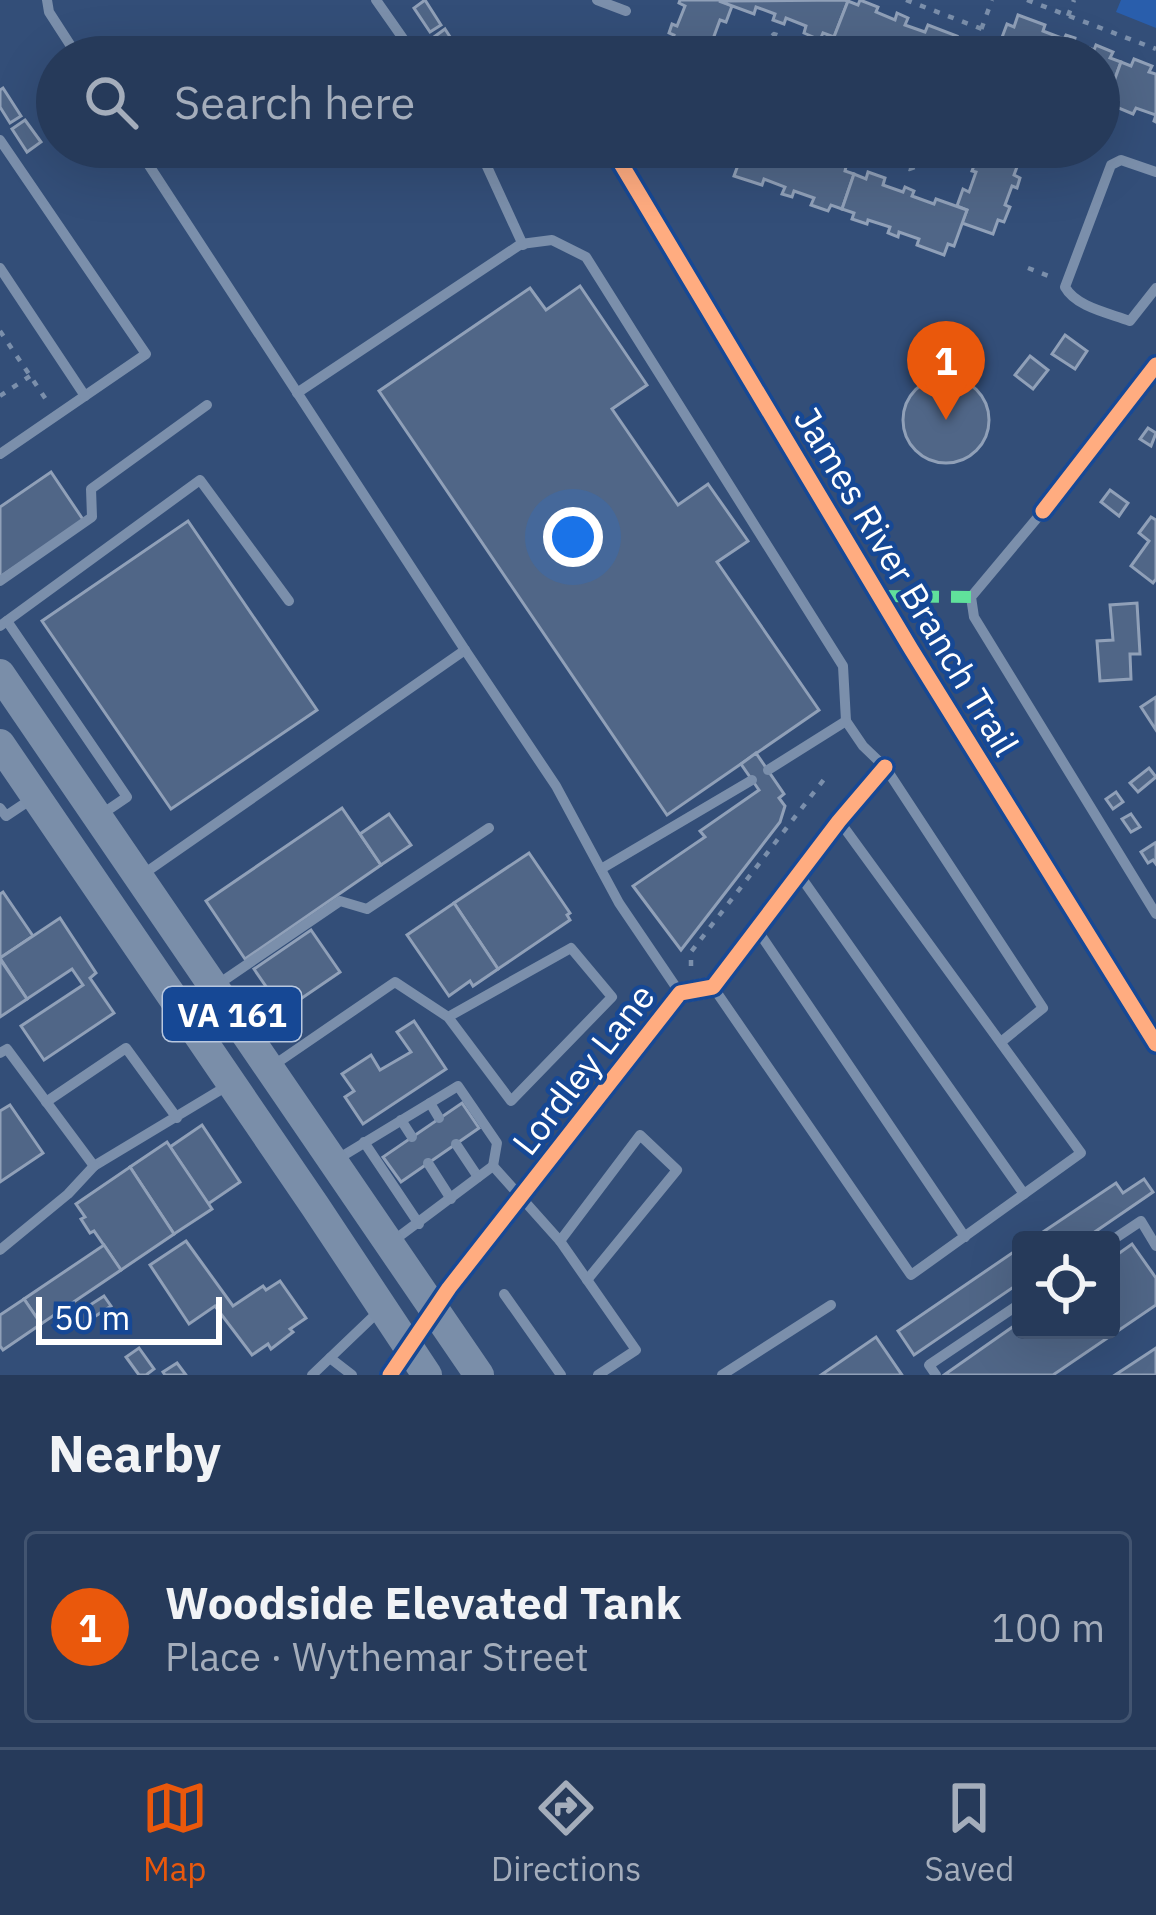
<!DOCTYPE html>
<html lang="en">
<head>
<meta charset="utf-8">
<style>
	body { margin:0; font-family:"IBM Plex Sans",sans-serif; background:#324563; color:#f1f3f6 }
	.controls { position:absolute; right:36px; bottom:36px; display:grid; overflow:hidden; border-radius:12px; box-shadow:0 12px 48px #0002 }
	.controls button { width:108px; height:108px; display:grid; place-items:center; padding:0; border:0; border-bottom:3px solid #425470; background:#263a5a; color:#f1f3f6; font:60px sans-serif }
	.scale { position:absolute; left:36px; bottom:30px; width:186px; box-sizing:border-box; padding-left:12px; border:6px solid #fff; border-top:0; font-size:33px; line-height:42px; white-space:nowrap; color:#fff; -webkit-text-stroke:9px #164895; paint-order:stroke }
	.you { position:absolute; left:573px; top:537px; width:42px; height:42px; margin:-30px; border:9px solid #fff; border-radius:50%; background:#1a73e8; box-shadow:0 0 0 18px #1a73e833 }
	.badge { display:grid; place-items:center; width:78px; height:78px; border-radius:50%; background:#ea580c; color:#fff; font-size:39px; font-weight:700 }
	.pin { position:absolute; translate:-50% -99px; filter:drop-shadow(0 3px 6px #0008) }
	.pin::after { content:''; position:absolute; top:63px; width:42px; height:36px; background:inherit; clip-path:polygon(0 0,100% 0,50% 100%) }
	.list { margin:0; padding:0; list-style:none }
	h2 { display:flex; justify-content:space-between; align-items:center; height:156px; margin:0; padding:0 48px; font-size:51px }
	h2 small { font-size:39px; font-weight:400; color:#a4adbb }
	.list li { display:grid; grid-template-columns:78px 1fr auto; gap:36px; align-items:center; box-sizing:border-box; height:192px; margin:0 24px 24px; padding:0 24px; border:3px solid #425470; border-radius:12px }
	.list b { display:block; font-size:45px; white-space:nowrap }
	.list p { margin:0; font-size:39px; white-space:nowrap; color:#a4adbb }
	.list em { font-size:39px; font-style:normal; color:#a4adbb }
	.icon { flex:none; width:66px; height:66px; fill:none; stroke:currentColor; stroke-width:2; stroke-linecap:round; stroke-linejoin:round }
	.map { position:relative; flex:none; width:1156px; height:1375px; overflow:hidden }
	.search { position:absolute; background:#263a5a; box-shadow:0 12px 48px #0002; left:36px; right:36px; top:36px; height:132px; display:flex; align-items:center; gap:30px; box-sizing:border-box; padding:0 42px; border-radius:66px; color:#a4adbb; font-size:45px }
	.sheet { height:372px; background:#263a5a }
	nav { display:flex; justify-content:space-around; align-items:center; box-sizing:border-box; height:168px; border-top:3px solid #425470; background:#263a5a; font-size:33px; color:#a4adbb }
	nav a { display:grid; justify-items:center; gap:6px }
	nav .on { color:#ea580c }
	.map>svg:first-child { display:block }
</style>
</head>
<body>
<div class="map">
<svg width="1156" height="1375" viewBox="0 0 1156 1375">
	<rect width="100%" height="100%" fill="#334e78"/>
	<path fill="#295eac" d="M1121 0H1156V28L1116 12Z"/>
	<g fill="#506687" stroke="#90a0b8" stroke-width="3">
		<path d="M425 0 441 25 430 32 414 8Z"/>
		<path d="M680 0H719L732 6 726 22 720 20 713 39 718 41 714 52 708 50 706 57H658L659 54 666 56 674 35 669 33 672 24 677 26 685 6 679 3Z"/>
		<path d="M844 0 848 1 834 37 823 33 820 40 804 33 806 26 786 18 784 24 773 20 775 14 756 7 754 14 719 1Z"/>
		<path d="M860 0 878 7 876 12 895 20 897 13 908 18 905 25 925 32 928 25 957 36 952 48 958 50 955 57H881L862 48 860 53 842 47 844 41 834 37 848 1 858 5Z"/>
		<path d="M1018 15 1045 25 1043 31 1064 39 1066 35 1075 38 1074 42 1094 50 1096 45 1113 52 1110 58 1121 62 1108 98 1099 94V57H1001L1003 51 998 48 1007 24 1014 27Z"/>
		<path d="M445 29 461 54 457 57H447L434 37Z"/>
		<path d="M1134 59 1152 66 1149 72 1156 74V122L1154 121 1156 115 1136 108 1133 114 1116 107 1118 101 1108 98 1121 62 1131 66Z"/>
		<path d="M3 88 21 116 10 123 0 107V90Z"/>
		<path d="M25 120 41 142 27 152 12 129Z"/>
		<path d="M737 147H783L798 152 800 148 809 151 807 156 827 163 829 157 847 163 845 171 854 174 842 209 831 205 828 211 811 205 814 198 794 191 792 197 782 194 785 187 764 179 762 185 734 176 738 165 731 163Z"/>
		<path d="M988 147H1033L1029 158 1021 156 1014 175 1020 178 1017 188 1012 186 1005 205 1010 207 1004 222 998 220 993 234 962 223 967 210 957 206 963 189 969 192 976 172 972 171 976 160 982 162Z"/>
		<path d="M868 172 885 178 883 185 903 192 905 187 914 191 912 196 934 204 936 199 967 210 954 246 948 244 944 255 917 245 919 239 899 232 898 237 888 233 890 227 868 220 867 224 852 219 854 213 842 209 854 174 866 179Z"/>
		<path d="M580 286 647 385 612 409 678 505 708 484 748 541 717 562 819 710 667 815 379 391 530 288 546 310Z"/>
		<path d="M1065 335 1087 351 1075 369 1052 354Z"/>
		<path d="M1030 356 1048 370 1033 389 1015 375Z"/>
		<circle cx="946" cy="420" r="43"/>
		<path d="M1148 428 1156 433 1151 446 1140 439Z"/>
		<path d="M51 472 84 521 0 577V507Z"/>
		<path d="M1110 490 1128 503 1119 516 1101 502Z"/>
		<path d="M1151 517 1156 520V579L1153 583 1131 566 1149 541 1139 533Z"/>
		<path d="M188 521 317 710 171 809 42 621Z"/>
		<path d="M1137 603 1140 654H1130L1131 679 1100 681 1097 641 1113 640 1110 605Z"/>
		<path d="M1156 697V730L1141 707Z"/>
		<path d="M756 753 784 794 779 798 785 806 780 822 681 950 633 886 705 837 700 831 759 790 741 764Z"/>
		<path d="M1149 768 1156 777 1138 792 1130 783Z"/>
		<path d="M1116 792 1123 802 1113 809 1106 799Z"/>
		<path d="M342 808 381 865 245 959 206 901Z"/>
		<path d="M389 814 411 845 381 865 360 834Z"/>
		<path d="M1131 814 1140 827 1131 832 1122 819Z"/>
		<path d="M1155 843 1156 845V864L1153 860 1148 863 1141 852Z"/>
		<path d="M529 853 570 913 567 915 570 920 498 969 454 903Z"/>
		<path d="M3 892 33 936 0 958V894Z"/>
		<path d="M454 903 498 969 473 986 470 981 449 996 407 935Z"/>
		<path d="M60 918 96 973 90 978 114 1013 44 1060 21 1026 83 985 72 969 27 999 0 958Z"/>
		<path d="M311 930 340 972 283 1011 254 969Z"/>
		<path d="M0 959 27 999 0 1017Z"/>
		<path d="M414 1021 446 1069 363 1124 345 1097 354 1091 342 1074 371 1055 380 1070 411 1052 397 1032Z"/>
		<path d="M462 1103 479 1128 401 1182 383 1157Z"/>
		<path d="M10 1105 43 1153 0 1182V1111Z"/>
		<path d="M202 1125 240 1182 208 1204 170 1147Z"/>
		<path d="M167 1142 212 1209 174 1234 130 1167Z"/>
		<path d="M130 1167 174 1234 121 1270 94 1231 90 1233 81 1219 85 1217 76 1204Z"/>
		<path d="M1144 1179 1153 1192 1083 1240H1031L1116 1183 1123 1193Z"/>
		<path d="M186 1241 233 1306 263 1286 266 1290 280 1281 306 1318 290 1329 293 1332 271 1349 268 1344 252 1355 215 1306 189 1324 150 1265Z"/>
		<path d="M1132 1244 1156 1278V1305L1053 1375H944L1021 1321V1330H1111V1259Z"/>
		<path d="M104 1245 121 1270 41 1324 24 1299Z"/>
		<path d="M1021 1247V1282L914 1355 898 1331Z"/>
		<path d="M104 1296 111 1306 77 1328 70 1318Z"/>
		<path d="M24 1299 41 1324 3 1350 0 1346V1315Z"/>
		<path d="M876 1337 902 1375H821Z"/>
		<path d="M139 1348 154 1369 146 1375H139L126 1357Z"/>
		<path d="M1156 1348V1375H1115Z"/>
		<path d="M177 1363 186 1375H165L163 1372Z"/>
	</g>
	<g fill="none" stroke-linecap="round" stroke-linejoin="round">
		<g stroke="#7b8fab" stroke-width="4.5" stroke-dasharray="6 9" stroke-linecap="butt">
			<path d="M906 0 982 29"/>
			<path d="M1027 0 1156 49"/>
			<path d="M1068 16 1074 0"/>
			<path d="M751 57 774 34 835 57"/>
			<path d="M971 57 992 0"/>
			<path d="M853 147 909 169 924 164 937 147"/>
			<path d="M695 157 699 147"/>
			<path d="M1028 268 1051 277"/>
			<path d="M0 331 47 401"/>
			<path d="M0 396 30 376"/>
			<path d="M691 966V952L825 778"/>
		</g>
		<g stroke="#7b8fab" stroke-width="10">
			<path d="M47 0 49 12 78 57"/>
			<path d="M376 0 416 57"/>
			<path d="M597 0 626 11"/>
			<path d="M0 140 146 354 0 454"/>
			<path d="M137 147 465 650 142 875"/>
			<path d="M478 147 523 245"/>
			<path d="M1156 172 1121 160 1111 165 1065 287C1076 307 1109 313 1130 321L1156 288"/>
			<path d="M0 268 85 396"/>
			<path d="M297 393 521 244 552 240 586 257 843 666 846 721 863 746 885 767 1043 1008 1001 1042"/>
			<path d="M1043 511 971 597 974 617 1156 914"/>
			<path d="M0 581 92 517 91 489 207 405"/>
			<path d="M7 621 127 797 102 814"/>
			<path d="M0 626 200 480 289 601"/>
			<path d="M465 650 556 786 619 903 680 993"/>
			<path d="M768 770 846 721"/>
			<path d="M0 808 6 816 30 800"/>
			<path d="M601 869 752 780"/>
			<path d="M798 873 1024 1194"/>
			<path d="M758 931 965 1237"/>
			<path d="M217 985 340 901 367 909 489 828"/>
			<path d="M713 987 911 1275 1081 1153 840 822"/>
			<path d="M0 1053 7 1049 94 1166 227 1086"/>
			<path d="M271 1067 395 982 448 1017 571 948 612 997 511 1101 448 1017"/>
			<path d="M46 1102 126 1048 177 1118"/>
			<path d="M430 1103 439 1118"/>
			<path d="M401 1120 412 1137"/>
			<path d="M364 1142 419 1224"/>
			<path d="M456 1144 478 1177"/>
			<path d="M336 1160 458 1086 497 1143 493 1166"/>
			<path d="M428 1163 451 1199"/>
			<path d="M393 1241 493 1166 560 1241 636 1350 598 1375"/>
			<path d="M560 1241 640 1135 677 1170 587 1280"/>
			<path d="M1111 1241 1141 1221 1156 1246"/>
			<path d="M0 1250 68 1194 94 1166"/>
			<path d="M504 1294 561 1375"/>
			<path d="M330 1358 352 1375"/>
			<path d="M312 1375 379 1311"/>
			<path d="M722 1375 831 1305"/>
			<path d="M936 1375 929 1365 1021 1303"/>
		</g>
		<g stroke="#7b8fab" stroke-width="21">
			<path d="M1043 511 1156 365"/>
			<path d="M390 1375 449 1288 680 993 713 987 839 821 885 767"/>
		</g>
		<g stroke="#7a8ea9" stroke-width="30">
			<path d="M0 674 479 1375"/>
			<path d="M0 744 315 1206 427 1375"/>
		</g>
		<path stroke="#60e19b" stroke-width="12" stroke-dasharray="24 12" stroke-linecap="butt" d="M879 596 971 597"/>
		<defs>
			<g id="cycleway">
				<path d="M611 147 911 649 1156 1044"/>
				<path d="M1043 511 1156 365"/>
				<path d="M390 1375 449 1288 680 993 713 987 839 821 885 767"/>
			</g>
		</defs>
		<use href="#cycleway" stroke="#164895" stroke-width="22"/>
		<use href="#cycleway" stroke="#ffac80" stroke-width="15"/>
	</g>
	<g text-anchor="middle" dominant-baseline="central" stroke-width="9" stroke-linejoin="round" paint-order="stroke">
		<rect fill="#164895" stroke="#b9c8df" stroke-width="3" x="163" y="987" width="138" height="54" rx="9"/>
		<g font-size="33" font-weight="bold" fill="#fff">
			<text x="232" y="1014">VA 161</text>
		</g>
		<g font-size="36" fill="#fff" stroke="#164895">
			<text transform="translate(907 581) rotate(59)">James River Branch Trail</text>
			<text transform="translate(583 1069) rotate(-52)">Lordley Lane</text>
		</g>
	</g>
</svg>
<div class="controls">
<button><svg class="icon" aria-label="locate" viewBox="0 0 24 24"><circle cx="12" cy="12" r="6"/><path d="M12 2v4M12 18v4M2 12h4M18 12h4"/></svg></button>
</div>
<div class="scale">50 m</div>
<div class="you"></div>
<div class="pin badge" style="left:946px;top:420px">1</div>
<div class="search"><svg class="icon" aria-label="search" viewBox="0 0 24 24"><circle cx="10" cy="10" r="6"/><path d="M15 15l6 6"/></svg>Search here</div>
</div>
<section class="sheet">
<h2>Nearby<small></small></h2>
<ul class="list">
<li><span class="badge">1</span><div><b>Woodside Elevated Tank</b><p>Place · Wythemar Street</p></div><em>100 m</em></li>
</ul>
</section>
<nav>
<a class="on"><svg class="icon" aria-label="map" viewBox="0 0 24 24"><path d="M3 6l6-2 6 2 6-2v14l-6 2-6-2-6 2zM9 4v14M15 6v14"/></svg>Map</a>
<a><svg class="icon" aria-label="directions" viewBox="0 0 24 24"><path d="M12 3l9 9-9 9-9-9zM9 14v-3h6M13 9l2 2-2 2"/></svg>Directions</a>
<a><svg class="icon" aria-label="saved" viewBox="0 0 24 24"><path d="M7 4h10v16l-5-4-5 4z"/></svg>Saved</a>
</nav>
</body>
</html>
